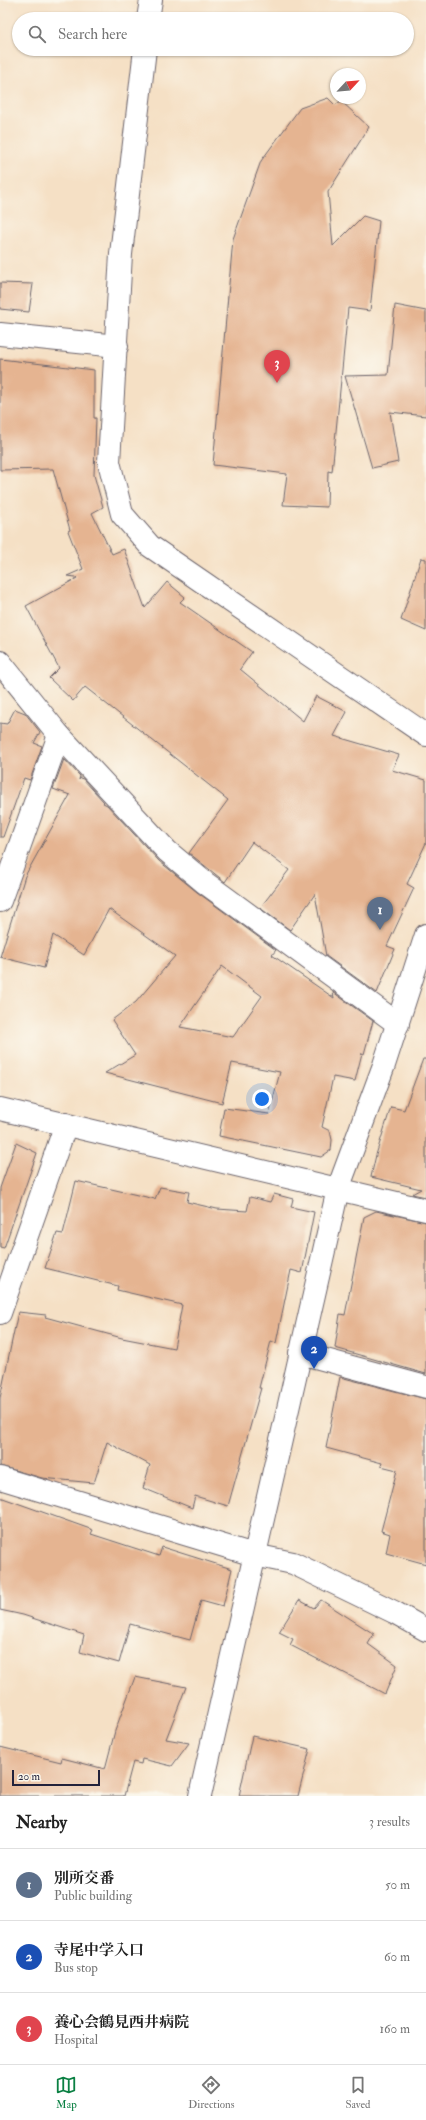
<!DOCTYPE html>
<html lang="en">
<head>
<meta charset="utf-8">
<style>
	body { margin:0; font-family:"IM FELL Double Pica","Noto Serif JP",serif; background:#f2f2f2; color:#222 }
	.compass { position:absolute; left:330px; top:68px; width:36px; height:36px; border-radius:50%; background:#fff; box-shadow:0 1px 3px #0004; rotate:64deg }
	.scale { position:absolute; left:12px; bottom:10px; width:88px; box-sizing:border-box; padding-left:4px; border:2px solid #22223b; border-top:0; font-size:11px; line-height:14px; white-space:nowrap; color:#22223b; -webkit-text-stroke:3px #fbf7ec; paint-order:stroke }
	.you { position:absolute; left:262px; top:1099px; width:14px; height:14px; margin:-10px; border:3px solid #fff; border-radius:50%; background:#1a73e8; box-shadow:0 0 0 6px #1a73e833 }
	.badge { display:grid; place-items:center; width:26px; height:26px; border-radius:50%; background:#0b8043; color:#fff; font-size:13px; font-weight:700 }
	.pin { position:absolute; translate:-50% -33px; filter:drop-shadow(0 1px 2px #0008) }
	.pin::after { content:''; position:absolute; top:21px; width:14px; height:12px; background:inherit; clip-path:polygon(0 0,100% 0,50% 100%) }
	.list { margin:0; padding:0; list-style:none }
	h2 { display:flex; justify-content:space-between; align-items:center; height:52px; margin:0; padding:0 16px; font-size:17px }
	h2 small { font-size:13px; font-weight:400; color:#767676 }
	.list li { display:grid; grid-template-columns:26px 1fr auto; gap:12px; align-items:center; box-sizing:border-box; height:72px; padding:0 16px; border-top:1px solid #e0e0e0 }
	.list b { display:block; font-size:15px; white-space:nowrap }
	.list p { margin:0; font-size:13px; white-space:nowrap; color:#767676 }
	.list em { font-size:13px; font-style:normal; color:#767676 }
	.icon { flex:none; width:22px; height:22px; fill:none; stroke:currentColor; stroke-width:2; stroke-linecap:round; stroke-linejoin:round }
	.map { position:relative; flex:none; width:426px; height:1796px; overflow:hidden }
	.search { position:absolute; background:#fff; box-shadow:0 1px 3px #0004; left:12px; right:12px; top:12px; height:44px; display:flex; align-items:center; gap:10px; box-sizing:border-box; padding:0 14px; border-radius:22px; color:#767676; font-size:15px }
	.sheet { height:268px; background:#fff }
	nav { display:flex; justify-content:space-around; align-items:center; box-sizing:border-box; height:56px; border-top:1px solid #e0e0e0; background:#fff; font-size:11px; color:#767676 }
	nav a { display:grid; justify-items:center; gap:2px }
	nav .on { color:#0b8043 }
	.map>svg:first-child { display:block }
</style>
</head>
<body>
<div class="map">
<svg width="426" height="1796" viewBox="0 0 426 1796">
	<rect width="100%" height="100%" fill="#fbf7ec"/>
	<filter id="ink" filterUnits="userSpaceOnUse"><feTurbulence type="fractalNoise" baseFrequency=".025" numOctaves="2"/><feDisplacementMap in="SourceGraphic" scale="8" xChannelSelector="R" yChannelSelector="G"/><feConvolveMatrix kernelMatrix="1 2 1 2 8 2 1 2 1" color-interpolation-filters="sRGB"/></filter>
	<filter id="wash" filterUnits="userSpaceOnUse"><feTurbulence type="fractalNoise" baseFrequency=".012" numOctaves="4" result="noise"/><feDisplacementMap in="SourceGraphic" scale="16" xChannelSelector="R" yChannelSelector="G"/><feGaussianBlur stdDeviation="0.9" result="paint"/><feColorMatrix in="noise" values="0 0 0 0 0 0 0 0 0 0 0 0 0 0 0 0 0 1.4 0 .05"/><feComposite in="paint" operator="in"/></filter>
	<g filter="url(#wash)">
		<rect width="100%" height="100%" fill="#f5e0c5"/>
		<g id="blocks">
			<g fill="#e5b491" fill-rule="evenodd">
				<path d="M328 98 335 105 341 101 369 127 328 192 333 246 363 216 379 221 370 311 348 308 332 472 328 471 327 507 283 505 287 474 213 465 233 239 261 161 300 108Z"/>
				<path d="M0 283 33 284 29 312 0 309Z"/>
				<path d="M395 305 426 311V416L390 412 398 462 372 468 345 376 388 375Z"/>
				<path d="M0 359 94 370V418H96L94 475 103 507 92 513 112 554 124 549 145 608 167 582 185 597 180 602 252 652 240 669 303 721 316 696 347 712 334 736 399 755 392 770 426 780V843L407 884 414 888 387 946 395 949 377 993 326 956 315 894 290 930 260 908 289 870 252 842 225 882 189 853 228 800 85 687 73 701 49 678 59 668 26 606 77 578 76 577 67 576 83 569 68 531 70 530 53 469 0 470Z"/>
				<path d="M421 558 426 559V631L401 620Z"/>
				<path d="M15 709 25 713 40 732 34 743 42 746 30 780 24 778 3 837H0V723L7 724Z"/>
				<path d="M64 759 80 776 79 780 80 778 83 779 104 802 103 803 107 805 159 861 197 892 276 950 272 955 334 998 333 992 373 1021 364 1054 362 1053 355 1081 333 1077 322 1127 330 1131 332 1140 331 1150 321 1157 219 1136 224 1108 269 1114 280 1072 232 1063 222 1103 105 1073 135 1055 112 1020 136 1002 175 956 109 909 84 955 53 935 44 968 0 957 25 876 70 795 53 789ZM222 966 262 996 233 1037 180 1027Z"/>
				<path d="M423 1059H426V1197L412 1194 421 1189 371 1177 376 1155 391 1107 404 1110Z"/>
				<path d="M16 1143 37 1153 4 1248 0 1247V1188Z"/>
				<path d="M76 1181 155 1199 160 1187 189 1192 187 1202 217 1209 247 1211 250 1197 270 1202 274 1194 293 1199 291 1207 314 1212 302 1273 291 1270 276 1343 271 1341 259 1388H261L228 1506 195 1496 192 1508 143 1488 150 1465 107 1442 94 1483 42 1478 0 1466V1398L18 1312 46 1315 45 1317 122 1338 174 1348 182 1305 117 1290 118 1286 45 1268 57 1233 63 1234Z"/>
				<path d="M376 1211 426 1222V1374L335 1348 340 1314 345 1315 364 1217Z"/>
				<path d="M340 1377 426 1399V1564L386 1553 390 1534 381 1531 397 1470 381 1466 382 1463 326 1448Z"/>
				<path d="M0 1497 93 1530 91 1534 159 1556 162 1547 232 1569 223 1606 201 1600 190 1640 130 1624 119 1663 80 1652 84 1635 23 1615 0 1610Z"/>
				<path d="M299 1600 314 1608 321 1600 374 1634 368 1644 397 1665 385 1694 290 1645 293 1639 279 1632Z"/>
				<path d="M135 1677 186 1687 166 1739 189 1743 172 1766 142 1759 141 1764 133 1762 124 1796H0V1747L61 1762 62 1758 105 1769 115 1731Z"/>
				<path d="M252 1736 310 1749 298 1796H239Z"/>
			</g>
		</g>
	</g>
	<g filter="url(#ink)">
		<use href="#blocks" fill-opacity="0" stroke="#6c646b" stroke-width="1"/>
		<g fill="none" stroke-linecap="round" stroke-linejoin="round">
			<defs>
				<g id="minor">
					<path d="M148 19 151 0"/>
					<path d="M145 49 121 254 109 462 122 514 150 546 426 735"/>
					<path d="M0 334 117 346"/>
					<path d="M0 662 59 735 167 851 204 882 398 1024"/>
					<path d="M0 901 59 735"/>
					<path d="M0 1313 66 1124"/>
					<path d="M300 1353 426 1387"/>
					<path d="M0 1478 254 1555 293 1563 394 1612 426 1630"/>
				</g>
				<g id="tertiary">
					<path d="M0 1109 426 1210"/>
					<path d="M200 1796 338 1189 384 1065 426 935"/>
				</g>
			</defs>
			<use href="#minor" stroke="#6c646b" stroke-width="24"/>
			<use href="#tertiary" stroke="#6c646b" stroke-width="24"/>
			<use href="#minor" stroke="#fff" stroke-width="22"/>
			<use href="#tertiary" stroke="#fff" stroke-width="22"/>
		</g>
	</g>
</svg>
<svg class="compass" viewBox="-18 -18 36 36"><path d="M0-13l5 13h-10z" fill="#e53935"/><path d="M0 13l5-13h-10z" fill="#767676"/></svg>
<div class="scale">20 m</div>
<div class="you"></div>
<div class="pin badge" style="left:380px;top:930px;background:#5c6f8a">1</div>
<div class="pin badge" style="left:314px;top:1369px;background:#1a4fb4">2</div>
<div class="pin badge" style="left:277px;top:383px;background:#e0444e">3</div>
<div class="search"><svg class="icon" aria-label="search" viewBox="0 0 24 24"><circle cx="10" cy="10" r="6"/><path d="M15 15l6 6"/></svg>Search here</div>
</div>
<section class="sheet">
<h2>Nearby<small>3 results</small></h2>
<ul class="list">
<li><span class="badge" style="background:#5c6f8a">1</span><div><b>別所交番</b><p>Public building</p></div><em>50 m</em></li>
<li><span class="badge" style="background:#1a4fb4">2</span><div><b>寺尾中学入口</b><p>Bus stop</p></div><em>60 m</em></li>
<li><span class="badge" style="background:#e0444e">3</span><div><b>養心会鶴見西井病院</b><p>Hospital</p></div><em>160 m</em></li>
</ul>
</section>
<nav>
<a class="on"><svg class="icon" aria-label="map" viewBox="0 0 24 24"><path d="M3 6l6-2 6 2 6-2v14l-6 2-6-2-6 2zM9 4v14M15 6v14"/></svg>Map</a>
<a><svg class="icon" aria-label="directions" viewBox="0 0 24 24"><path d="M12 3l9 9-9 9-9-9zM9 14v-3h6M13 9l2 2-2 2"/></svg>Directions</a>
<a><svg class="icon" aria-label="saved" viewBox="0 0 24 24"><path d="M7 4h10v16l-5-4-5 4z"/></svg>Saved</a>
</nav>
</body>
</html>
